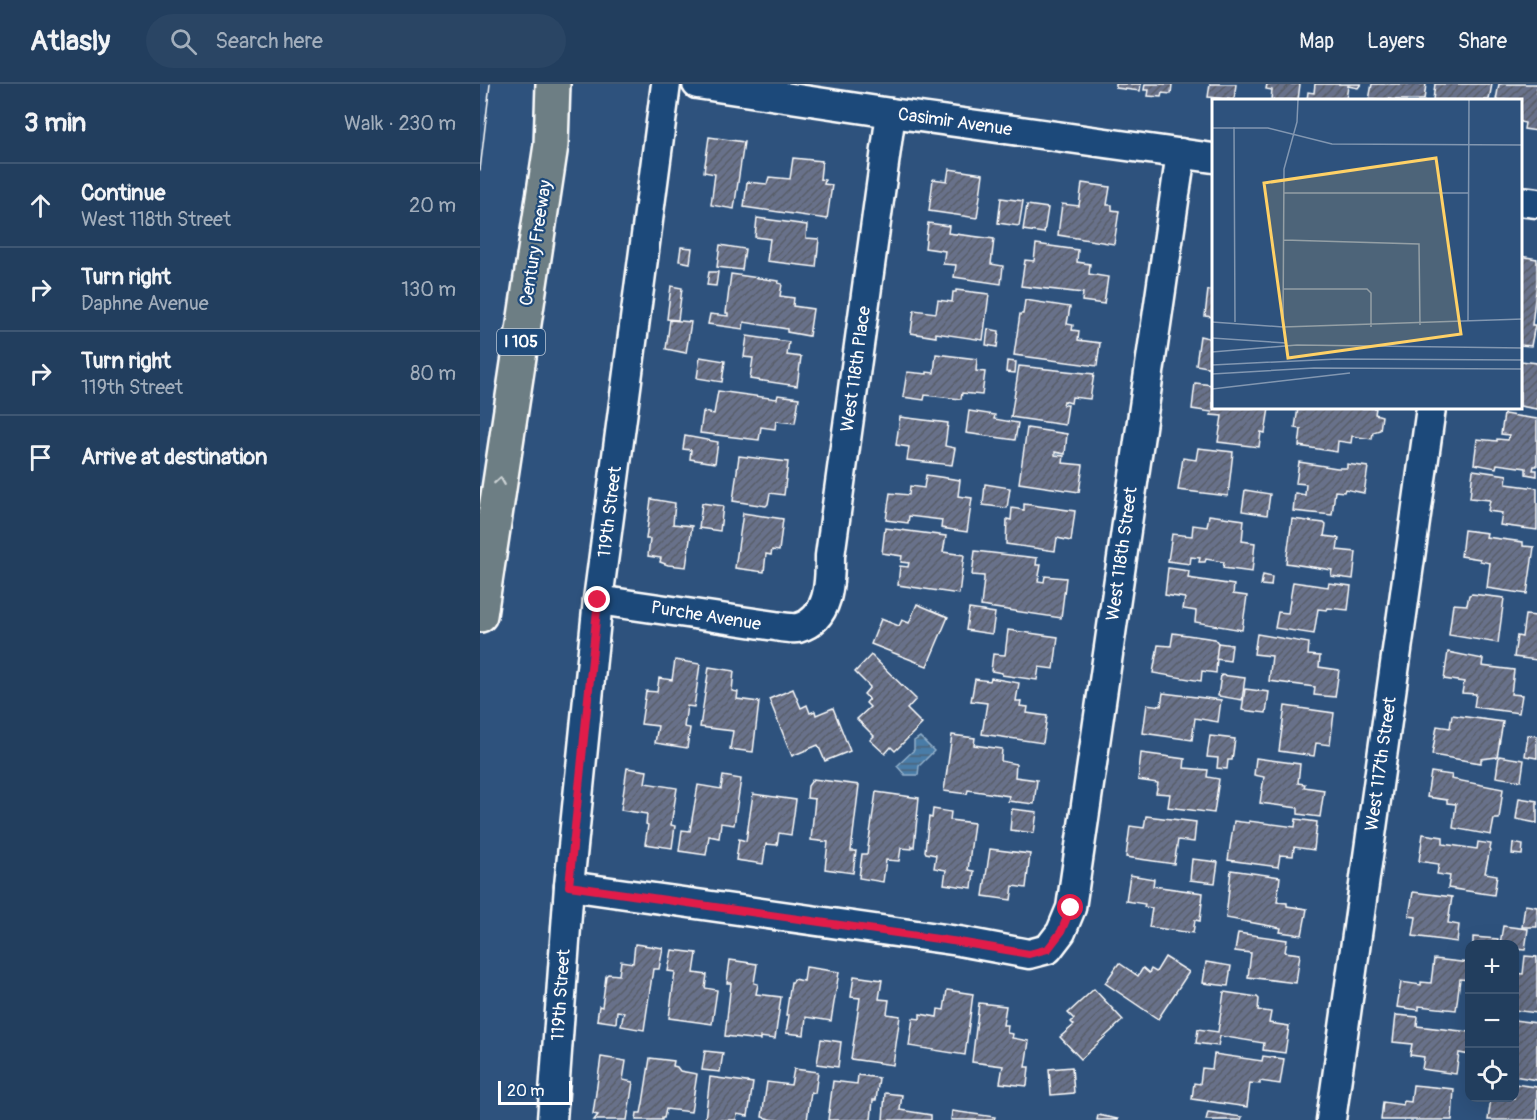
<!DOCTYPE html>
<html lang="en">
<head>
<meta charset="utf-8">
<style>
	body { margin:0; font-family:Pangolin,sans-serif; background:#2a4564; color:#f1f3f6 }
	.controls { position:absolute; right:18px; bottom:18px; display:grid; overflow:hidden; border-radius:12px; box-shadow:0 6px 24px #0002 }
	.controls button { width:54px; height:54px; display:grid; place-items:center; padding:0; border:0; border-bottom:2px solid #3f5773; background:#223e5e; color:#f1f3f6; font:30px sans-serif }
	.scale { position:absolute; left:18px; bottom:15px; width:74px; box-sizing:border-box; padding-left:6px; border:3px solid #fff; border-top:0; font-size:16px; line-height:21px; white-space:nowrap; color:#fff; -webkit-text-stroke:4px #1f4a7a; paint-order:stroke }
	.stop { position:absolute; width:18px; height:18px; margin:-14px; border:4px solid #e11d48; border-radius:50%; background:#fff }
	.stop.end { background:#e11d48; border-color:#fff; box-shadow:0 2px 6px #0008 }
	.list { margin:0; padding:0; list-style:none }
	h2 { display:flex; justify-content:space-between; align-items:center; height:78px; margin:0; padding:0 24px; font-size:26px }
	h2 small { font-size:20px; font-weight:400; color:#a2aebc }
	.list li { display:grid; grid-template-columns:39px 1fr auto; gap:18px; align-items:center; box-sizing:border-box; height:84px; padding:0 24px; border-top:2px solid #3f5773 }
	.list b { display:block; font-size:22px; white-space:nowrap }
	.list p { margin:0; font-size:20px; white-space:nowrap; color:#a2aebc }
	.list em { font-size:20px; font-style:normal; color:#a2aebc }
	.icon { flex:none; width:33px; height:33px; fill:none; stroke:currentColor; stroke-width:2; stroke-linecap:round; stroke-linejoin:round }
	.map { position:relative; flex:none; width:1057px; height:1036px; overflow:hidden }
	header { display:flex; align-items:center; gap:36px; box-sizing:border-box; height:84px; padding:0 30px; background:#223e5e; border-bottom:2px solid #3f5773 }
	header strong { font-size:28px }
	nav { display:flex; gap:33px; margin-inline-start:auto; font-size:21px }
	.search { width:420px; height:54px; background:#2a4564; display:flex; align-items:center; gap:15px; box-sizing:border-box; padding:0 21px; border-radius:33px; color:#a2aebc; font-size:22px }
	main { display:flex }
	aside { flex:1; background:#223e5e }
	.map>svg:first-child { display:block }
</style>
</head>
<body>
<header>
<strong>Atlasly</strong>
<div class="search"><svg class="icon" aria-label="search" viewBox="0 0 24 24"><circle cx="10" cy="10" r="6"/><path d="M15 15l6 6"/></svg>Search here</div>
<nav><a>Map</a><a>Layers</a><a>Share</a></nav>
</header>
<main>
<aside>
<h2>3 min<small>Walk · 230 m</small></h2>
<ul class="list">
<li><svg class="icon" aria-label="ahead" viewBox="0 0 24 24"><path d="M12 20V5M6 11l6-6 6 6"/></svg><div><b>Continue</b><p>West 118th Street</p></div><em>20 m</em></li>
<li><svg class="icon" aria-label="right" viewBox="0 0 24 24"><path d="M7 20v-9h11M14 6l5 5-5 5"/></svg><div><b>Turn right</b><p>Daphne Avenue</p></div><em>130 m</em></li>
<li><svg class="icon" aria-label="right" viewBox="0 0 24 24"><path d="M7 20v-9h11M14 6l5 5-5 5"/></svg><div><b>Turn right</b><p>119th Street</p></div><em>80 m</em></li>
<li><svg class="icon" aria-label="arrive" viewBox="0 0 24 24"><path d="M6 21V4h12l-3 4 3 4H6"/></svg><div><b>Arrive at destination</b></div></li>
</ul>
</aside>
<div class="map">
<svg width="1057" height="1036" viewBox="0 0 1057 1036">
	<defs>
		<pattern id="water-rules" width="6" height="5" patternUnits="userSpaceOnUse" patternTransform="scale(1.5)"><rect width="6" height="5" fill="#4a7ba7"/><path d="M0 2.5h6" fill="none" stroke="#4b647a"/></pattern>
		<pattern id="building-hatch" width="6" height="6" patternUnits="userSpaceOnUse" patternTransform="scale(1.5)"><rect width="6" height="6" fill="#68718a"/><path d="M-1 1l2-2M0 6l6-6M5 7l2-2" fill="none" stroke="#595d68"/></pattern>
	</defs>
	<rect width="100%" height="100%" fill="#2e527d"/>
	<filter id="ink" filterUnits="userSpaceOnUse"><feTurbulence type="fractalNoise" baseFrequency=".0167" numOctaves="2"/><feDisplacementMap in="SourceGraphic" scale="12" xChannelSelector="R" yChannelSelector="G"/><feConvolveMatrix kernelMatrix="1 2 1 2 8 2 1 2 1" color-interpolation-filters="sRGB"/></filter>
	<g filter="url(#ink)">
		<path fill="url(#water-rules)" stroke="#92b0ca" stroke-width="1.5" d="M440 653 454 667 439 682 438 691H425L417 682 434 666V657Z"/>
		<g fill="url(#building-hatch)" stroke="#fff" stroke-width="1.5">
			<path d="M636 0H661L660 7 636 4Z"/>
			<path d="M665 0H692L691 10 682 9 681 13 668 12 669 6H664Z"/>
			<path d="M730 0H756L754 16 728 13Z"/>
			<path d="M787 0H820L818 16H791L792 6 786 5Z"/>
			<path d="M835 0H881L878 4 868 2 866 16 854 15V16H827L828 8 834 9Z"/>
			<path d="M892 0H946L944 16H913L909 15V16H889Z"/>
			<path d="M955 0H1012L1009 16H953Z"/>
			<path d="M1019 0H1057V47L1044 45 1045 39 1040 38V16H1016Z"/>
			<path d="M229 53 264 58 254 125 231 121 235 90 224 88Z"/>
			<path d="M313 74 342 77 340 95 345 96 344 100 352 101 347 135 264 123 267 98 287 100 289 93 310 95Z"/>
			<path d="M469 85 503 90 497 134 449 127 453 95 467 97Z"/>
			<path d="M602 99 630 103 627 121H632V126L639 127 634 160 578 151 582 120 599 122Z"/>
			<path d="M521 114 543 117 539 142 518 139Z"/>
			<path d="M547 121 568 124 564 149 543 146Z"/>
			<path d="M277 134 327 141 326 154 339 155 336 183 287 177 290 155 275 153Z"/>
			<path d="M448 139 469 142 468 149 514 155 511 180 523 182 521 200 474 193 476 181 463 180 465 167 445 164Z"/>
			<path d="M556 160 598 166 597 178 610 180 609 190 628 193 624 220 602 217 603 209 541 202 545 176 554 177Z"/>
			<path d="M240 161 265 165 262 186 237 183Z"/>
			<path d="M201 163 212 164 210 179 199 177Z"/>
			<path d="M1040 172 1057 175V198L1052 241H1055L1051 262 1040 261Z"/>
			<path d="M229 188H238L236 202 227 201Z"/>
			<path d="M251 190 299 197 298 199 302 200 300 212 314 214 313 222 333 225 329 252 307 248V245L264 238 263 245 228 240 230 230 248 232V229H246Z"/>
			<path d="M191 202 202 204 198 236 187 235Z"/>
			<path d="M476 206 509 210 503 256 456 249V253L431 249 434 226 456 229 458 216 472 218 473 208H476Z"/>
			<path d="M728 206 733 207V233L725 232Z"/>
			<path d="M545 216 590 223 587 240 593 241 592 246 599 247 598 256 620 259 617 282 534 271 540 230H543Z"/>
			<path d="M190 236 211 238 206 269 186 265Z"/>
			<path d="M508 245 519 247 517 263 506 261Z"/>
			<path d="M267 252 309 258 307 271 321 273 317 302 270 295 273 274 264 273Z"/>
			<path d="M720 252 733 255V284L716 281Z"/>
			<path d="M456 270 497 275 496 287 505 288 502 311 482 309 481 315 445 311 444 316 423 313 427 288 447 290V288L454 289Z"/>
			<path d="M220 273 245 277 242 298 217 294Z"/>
			<path d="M527 277 536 278 535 289 526 288Z"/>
			<path d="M1040 277 1057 279V325L1040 322Z"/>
			<path d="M539 282 614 290 610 315 592 313 591 319 584 317 583 321H588L585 341 531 333Z"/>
			<path d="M715 299 733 301V324H789L785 349 781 348 779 363 738 358 742 332 731 331 732 328 712 325Z"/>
			<path d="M238 307 297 315 298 311 319 314 315 339 296 337 295 345 281 343 279 356 220 349 223 328 234 330Z"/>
			<path d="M818 324H896L895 330 902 332 900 346 893 348 892 355 872 352 871 359 858 357 857 368 819 362 821 345 815 344Z"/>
			<path d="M489 327 515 331 514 335 538 339 535 356 486 349Z"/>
			<path d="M1024 330 1057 335V382H1054L1053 386H1057V392L1046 390V384L1017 380 1016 384 994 380 997 355 1017 357V355L1028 356 1029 351 1021 350Z"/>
			<path d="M420 333 468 339 465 362 475 364 472 381 427 376 429 363 416 361Z"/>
			<path d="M547 344 587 350 585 370 575 368V371L584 372 583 379 603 381 599 408 539 399Z"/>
			<path d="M205 352 238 358 235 379 210 375 211 366 203 365Z"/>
			<path d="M718 364 753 368 748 412 698 406 703 374 716 376Z"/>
			<path d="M259 372 308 378 304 411 290 409 288 420 286 422 253 417Z"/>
			<path d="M819 378 857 384H867V380L888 383 884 409 865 405 864 408 855 407 852 431 813 427 815 409 825 411 826 400 816 399Z"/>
			<path d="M993 386 1027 391 1026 400 1057 404V446L1020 441 1022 429 1008 427 1010 416 990 414Z"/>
			<path d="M446 391 480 396 478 412 492 414 487 448 461 444 462 436 429 432 428 439 406 436 410 409 429 411 430 402 444 404Z"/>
			<path d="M505 400 530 404 527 424 503 421Z"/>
			<path d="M765 406 790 410 787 431 762 427Z"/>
			<path d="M171 415 195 419 193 440 212 442 206 483 188 481 180 478 181 474 168 472 170 455H166Z"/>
			<path d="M222 419 243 422 240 447 219 444Z"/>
			<path d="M544 420 595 427 591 457 577 454 575 467 526 460 527 435 531 436 532 424 544 426Z"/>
			<path d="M263 429 303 435 299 467 292 466 291 471 286 470 284 488 255 484Z"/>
			<path d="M729 431 764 436 762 457 775 459 772 488 743 484 744 478 726 475 725 478H719L720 474 711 473 710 480 688 477 692 450 712 452 713 441 727 443Z"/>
			<path d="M812 435 844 439 846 441 844 452 859 454 857 466 876 468 873 495 851 492 852 486 806 479Z"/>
			<path d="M405 444 466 452 463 468 484 471 479 510 418 501 420 482 428 483 429 479 421 478 422 472 402 469Z"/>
			<path d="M984 446 1007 449 1006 453 1043 458V462L1054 463 1047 510 1007 504 1010 479 1000 477V475L981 472Z"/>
			<path d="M495 467 557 474 556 481H561L558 497 564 498 565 492 586 494 581 534 501 522 504 495V492L492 491Z"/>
			<path d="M688 484 709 487 708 494 754 501 753 510 767 512 762 546 715 538 716 527 703 525 705 514 685 511Z"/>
			<path d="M783 491 792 493 791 502 781 501Z"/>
			<path d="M813 498 848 503 849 499 871 502 868 526 848 524 847 526 838 525 834 550 795 544 798 528 808 529Z"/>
			<path d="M992 510 1024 514 1018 559 969 551 973 520 987 521 989 511Z"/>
			<path d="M437 520 468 533 447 582 391 560 401 535 419 542 422 536 429 539Z"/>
			<path d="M489 525 515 529 512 550 486 546Z"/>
			<path d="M1045 531 1057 532V576L1034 573 1037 552 1042 553Z"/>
			<path d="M528 546 578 553 574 585 559 583 557 596 522 591V589L511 587 513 570 525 571Z"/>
			<path d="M693 549 735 555 738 559 736 589 722 587 721 597 673 589 678 561 691 562Z"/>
			<path d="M777 550 829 559 828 571 840 572 839 583 859 586 855 613 834 611 835 603 789 597 792 572 774 570Z"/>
			<path d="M738 559 752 561 750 577 736 575Z"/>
			<path d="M968 568 1003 575 1002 582 1034 586 1031 610 1042 611 1039 629 994 623 996 610 982 609 984 598 964 595Z"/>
			<path d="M391 571 436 615 427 625 442 640 415 667 411 663 405 670 390 656 394 652 377 635 390 623 386 619 389 615 384 610 390 603 375 588Z"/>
			<path d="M195 576 220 580 214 623 207 622 204 643 210 644 207 664 175 659 178 642 161 640 166 607 177 608 179 594 192 596Z"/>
			<path d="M229 583 254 587 252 607 258 608 257 615 279 618 273 668 250 665 253 647 220 643Z"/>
			<path d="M741 591 765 594 762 616 738 612Z"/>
			<path d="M511 594 539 599 536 617H541L540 622 548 623 547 629 567 632 563 659 502 650 507 619 491 617 495 595 510 597Z"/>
			<path d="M313 605 321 624 327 621 330 629 335 627 336 631 353 624 370 667 345 677 338 661 312 672 289 615Z"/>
			<path d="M765 605 789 608 786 629 762 626Z"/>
			<path d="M683 609 741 616 738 638 715 634 712 656 663 649 667 620 681 622Z"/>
			<path d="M805 622 854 629 850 661 836 659 834 672 799 667Z"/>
			<path d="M972 631 1023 638 1017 673 1001 675V679L952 671 957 642 970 644Z"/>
			<path d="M472 651 495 654 494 661 522 665 521 677 536 680 535 693 557 696 554 720 528 717 529 712 488 706 487 710 464 707Z"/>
			<path d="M1048 651 1057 652V674L1045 672Z"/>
			<path d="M730 652 755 655 752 676H748L747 685 737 684 738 674 727 673Z"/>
			<path d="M661 669 705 675 704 684 728 686 727 693 739 695 734 729 688 723 690 710 676 709 678 699 658 696Z"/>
			<path d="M1019 672 1044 676 1041 697 1016 693Z"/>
			<path d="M776 674 820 680 818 699 825 700 824 703 844 706 840 733 818 730V724L780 719 784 693 774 691Z"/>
			<path d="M147 684 167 687 165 699 197 704 191 741 195 742 192 764 165 760 168 741 166 740 167 730 141 726Z"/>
			<path d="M951 688 972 691 971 695 1023 705 1019 735H1014L1011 751 973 744 976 720 967 719V716L947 713Z"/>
			<path d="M243 692 261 695 254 741 241 739 239 754 229 752 226 771 199 767 202 746 210 747 218 701 241 705Z"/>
			<path d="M333 695 379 701 371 767H376L373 789 345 785 348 758 331 756 335 715 327 714 328 702Z"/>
			<path d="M396 708 439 714 434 763 432 762V765L421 764 419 777 406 776 403 798 379 794 382 770H387Z"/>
			<path d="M273 710 316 716 311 751 299 749 297 761 286 760 283 780 256 776 259 755 266 757Z"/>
			<path d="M1039 714 1057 717V739L1036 735Z"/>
			<path d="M453 725 471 728 470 736 494 739 488 786 494 787 492 804 464 800 466 786 454 784 456 771 446 769 445 767 449 733 452 734Z"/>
			<path d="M532 725 557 728 554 749 530 746Z"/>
			<path d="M666 732 716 738 714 758 698 756 694 780 646 773 650 742 664 744Z"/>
			<path d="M816 735 837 738 834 766 814 763 813 772 800 771 798 783 748 776 754 737 769 739V737L815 743Z"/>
			<path d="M943 750 963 753V760L997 765 998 758 1011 760 1005 789 1017 791 1014 811 968 804 970 792 957 790 959 780 939 777Z"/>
			<path d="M1033 759 1043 761 1042 771 1032 770Z"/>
			<path d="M510 765 550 770 546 804 533 802 531 816 503 812Z"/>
			<path d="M712 775 738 778 735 799 710 796Z"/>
			<path d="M751 786 800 793 797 818 807 819V822L827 825 822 851 800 848 801 844 746 834Z"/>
			<path d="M650 791 674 795 673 802 723 809 720 837 715 836 713 849 669 843 672 824 664 823 665 820 646 817Z"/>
			<path d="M933 808 972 813 968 839 979 841 977 858 933 852 936 833 929 832Z"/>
			<path d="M1045 821 1057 823V843H1042Z"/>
			<path d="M1023 842 1048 845 1045 866 1034 865V860H1020Z"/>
			<path d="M758 849 807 856 805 868 820 870 816 899 768 893 771 869 755 867Z"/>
			<path d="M993 853 1018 855 1017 860H993Z"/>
			<path d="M155 860 183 864 179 885H173L164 946 141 942 144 928 137 927 136 939 117 936 119 922 122 923 126 892 128 890 139 891 141 877 153 879Z"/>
			<path d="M192 866 217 869 214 889 227 891 225 904 237 906 232 940 189 934 195 888 188 887Z"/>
			<path d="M1045 872 1057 873V929L1034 926V889L1043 890Z"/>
			<path d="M685 873 709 888 678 935 625 899 639 879 658 892 663 884 669 889 671 885 676 888Z"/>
			<path d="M954 875 990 879V896L980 895 976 926 939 922V926L917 923 921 898 941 901V898L951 899Z"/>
			<path d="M250 876 277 880 274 899 278 900 276 910 301 913 295 955 280 953V956L245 952 251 899H247Z"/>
			<path d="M726 878 751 882 748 902 723 899Z"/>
			<path d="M326 883 359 888 351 937 326 933 324 951 306 949 309 931H306L311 898H313L314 895 324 897Z"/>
			<path d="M374 892 402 896 399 915 409 916 407 930 420 932 413 981 371 975 380 914 371 913Z"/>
			<path d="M614 905 643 936 601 975 580 953 594 941 591 938 594 935 588 929Z"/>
			<path d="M467 906 493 910 485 971 429 962 433 934 440 935V930L457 933 458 925 464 926Z"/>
			<path d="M744 908 777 913 779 915 778 926 791 928 789 939 809 942 805 969 783 966 784 959 740 952 738 962 716 959 718 945 738 948Z"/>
			<path d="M499 919 526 922 523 941H528L527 949 533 950 532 954 549 957 545 983H549L547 1002 520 999 523 982 492 978Z"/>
			<path d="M916 931 938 933 937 942 990 948V971L979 969 976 990 942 985 944 973 930 971 932 960 913 958Z"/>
			<path d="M1034 936 1057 939V996L1034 992Z"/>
			<path d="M341 955 361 958 358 983 337 980Z"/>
			<path d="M225 967 243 969 240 988 222 986Z"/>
			<path d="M734 970 782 977 783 972 804 975 800 1000 780 997V1000L770 999 767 1023 712 1015 714 999 720 1000 722 984 732 985Z"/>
			<path d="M121 973 146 977 143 996 153 998 147 1036H114L118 1031 113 1030Z"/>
			<path d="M170 974 194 977 193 982 197 983 200 987 217 990 211 1028 186 1025 184 1034H182V1036H156L157 1029H161L163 1019Z"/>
			<path d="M592 983 594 1009 571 1011 569 985Z"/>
			<path d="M314 985 338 988 335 1009 331 1008 327 1036H294L282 1033 287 998 311 1001Z"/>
			<path d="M378 991 399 994 396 1016H393L391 1036H348L353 997 377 1000Z"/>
			<path d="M230 993 273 999 268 1032 257 1030 256 1036H225Z"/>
			<path d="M1034 1000 1057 1003V1036H1008L1011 1014H1034Z"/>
			<path d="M933 1001 974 1005 972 1036H901L903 1018 923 1021 924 1017 931 1018Z"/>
			<path d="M405 1009 422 1011 420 1026 451 1031V1036H403Z"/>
			<path d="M472 1027 515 1033 514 1036H471Z"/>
			<path d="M728 1028 762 1033 761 1036H726Z"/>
			<path d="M618 1031 638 1035V1036H617Z"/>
		</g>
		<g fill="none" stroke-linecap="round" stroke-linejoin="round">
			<defs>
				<g id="minor">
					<path d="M217 0 411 29 733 74"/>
					<path d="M1040 117 1057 119"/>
					<path d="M118 516 295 542C301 543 311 545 318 544 350 535 350 498 350 472L411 29"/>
					<path d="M89 802 479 857 549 870 568 865 581 848 591 824 701 69"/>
					<path d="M72 1036 89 802 118 516 186 0"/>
					<path d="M851 1036 951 324"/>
				</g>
				<path id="motorway" d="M0 531 71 61 73 0"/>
			</defs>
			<use href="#minor" stroke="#fff" stroke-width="33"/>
			<use href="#motorway" stroke="#fff" stroke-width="38"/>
			<use href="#minor" stroke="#1f4a7a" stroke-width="28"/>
			<use href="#motorway" stroke="#6d7e84" stroke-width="33"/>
			<path stroke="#fff" stroke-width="1.5" d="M0 86 10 0"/>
		</g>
		<defs><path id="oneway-chevron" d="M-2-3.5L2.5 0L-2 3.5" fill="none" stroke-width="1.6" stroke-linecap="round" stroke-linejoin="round" transform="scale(1.5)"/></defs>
		<use stroke="#ccd2d4" href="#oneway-chevron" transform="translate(20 397) rotate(-81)"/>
	</g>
	<g fill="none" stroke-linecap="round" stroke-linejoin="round" filter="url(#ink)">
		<path stroke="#e11d48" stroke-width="8" d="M118 516 89 802 479 858 549 870 568 865 581 848 591 824"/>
	</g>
	<g text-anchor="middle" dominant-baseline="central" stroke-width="4.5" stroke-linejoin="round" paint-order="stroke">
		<rect fill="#1f4a7a" stroke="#bcc9d7" stroke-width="1.5" x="17" y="245" width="48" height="26" rx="4.5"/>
		<g font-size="16" font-weight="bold" fill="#fff">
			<text x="41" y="258">I 105</text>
		</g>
		<g font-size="18" fill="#fff" stroke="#1f4a7a">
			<text transform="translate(475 38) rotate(8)">Casimir Avenue</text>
			<text transform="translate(56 159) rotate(-81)">Century Freeway</text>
			<text transform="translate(376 285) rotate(-82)">West 118th Place</text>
			<text transform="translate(130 428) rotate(-83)">119th Street</text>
			<text transform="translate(642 470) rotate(-82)">West 118th Street</text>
			<text transform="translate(226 532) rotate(9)">Purche Avenue</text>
			<text transform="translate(901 680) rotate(-82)">West 117th Street</text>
			<text transform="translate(81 911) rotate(-86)">119th Street</text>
		</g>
	</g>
	<g transform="translate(732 15)">
		<rect width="310" height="310" fill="#2e527d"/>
		<path fill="none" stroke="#8297b1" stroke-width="1.5" d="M22 28 23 223M0 29H56L120 45 311 46M72 94H256M72 141 207 145 208 226M72 190H155L159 194V228M256 222 257 1M0 223 71 228 311 220M71 228 72 70 85 23 86 1M0 239 74 244M0 253 85 246 311 249M0 266 125 260 311 261M0 275 102 269 311 270M0 290 138 274"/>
		<path fill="#ffd166" fill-opacity="0.15" stroke="#ffd166" stroke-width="3" d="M224 59 249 235 76 259 52 84Z"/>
		<rect width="310" height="310" fill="none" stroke="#fff" stroke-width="3"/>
	</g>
</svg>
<div class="controls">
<button>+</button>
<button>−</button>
<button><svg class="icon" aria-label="locate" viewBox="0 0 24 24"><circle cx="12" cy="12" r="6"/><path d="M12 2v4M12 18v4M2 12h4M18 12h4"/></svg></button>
</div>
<div class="scale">20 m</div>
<div class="stop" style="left:591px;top:824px"></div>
<div class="stop end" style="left:118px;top:516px"></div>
</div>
</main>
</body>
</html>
